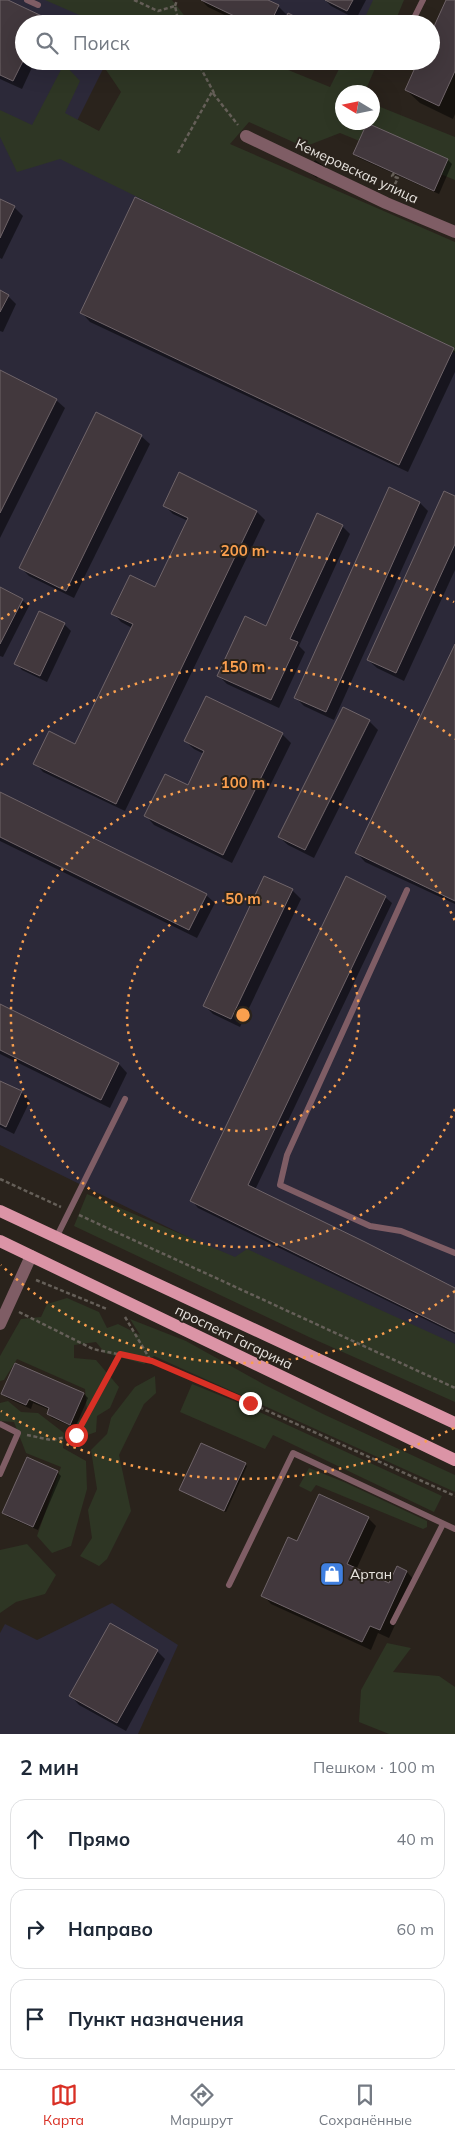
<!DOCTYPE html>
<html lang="ru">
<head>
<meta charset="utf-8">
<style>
	body { margin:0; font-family:Mulish,sans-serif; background:#f6f6f7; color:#1f2937 }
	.compass { position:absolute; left:335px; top:85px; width:45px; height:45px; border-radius:50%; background:#fff; box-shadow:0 5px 20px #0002; rotate:280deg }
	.stop { position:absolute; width:15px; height:15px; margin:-11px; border:4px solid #d93025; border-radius:50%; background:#fff }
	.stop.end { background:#d93025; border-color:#fff; box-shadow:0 1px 5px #0008 }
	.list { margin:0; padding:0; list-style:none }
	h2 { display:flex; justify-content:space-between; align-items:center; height:65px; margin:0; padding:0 20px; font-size:21px }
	h2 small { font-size:16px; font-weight:400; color:#747a83 }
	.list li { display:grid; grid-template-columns:32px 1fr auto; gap:15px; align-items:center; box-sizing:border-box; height:80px; margin:0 10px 10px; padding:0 10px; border:1px solid #e0e1e3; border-radius:15px }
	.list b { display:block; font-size:19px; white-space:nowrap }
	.list em { font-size:16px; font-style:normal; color:#747a83 }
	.icon { flex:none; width:28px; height:28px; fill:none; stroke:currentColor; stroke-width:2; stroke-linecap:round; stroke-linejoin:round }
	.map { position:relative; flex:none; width:455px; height:1734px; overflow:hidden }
	.search { position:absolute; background:#fff; box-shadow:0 5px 20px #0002; left:15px; right:15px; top:15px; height:55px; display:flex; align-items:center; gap:12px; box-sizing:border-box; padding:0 18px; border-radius:28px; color:#747a83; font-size:19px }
	.sheet { height:335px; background:#fff }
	nav { display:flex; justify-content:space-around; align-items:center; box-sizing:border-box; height:70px; border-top:1px solid #e0e1e3; background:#fff; font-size:14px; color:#747a83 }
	nav a { display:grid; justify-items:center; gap:2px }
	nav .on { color:#d93025 }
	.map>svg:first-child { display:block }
</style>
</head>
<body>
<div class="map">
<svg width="455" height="1734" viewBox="0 0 455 1734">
	<rect width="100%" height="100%" fill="#2a231c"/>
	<g fill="#2c2939">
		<path d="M0 0H97L126 24H24V61H107L70 135 455 313V1368L0 1145Z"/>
		<path d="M201 0H377L364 24H251Z"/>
		<path d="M112 1603 178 1645 138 1734H0V1633L5 1624 37 1640Z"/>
	</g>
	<g fill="#2e3624">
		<path d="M45 0H172L191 24H92L93 21Z"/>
		<path d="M373 0H404L394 24H362Z"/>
		<path d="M100 61H266L330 87 343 61H378L365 92H342V122H372L373 104 455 137V180L340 133 304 147 249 122 230 144 455 242V353L60 159 17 172 0 137V110L32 125 64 64 80 81 65 113 99 131 121 92Z"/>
		<path d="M87 1194 235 1257 247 1249 455 1344V1402L309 1337 74 1226Z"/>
		<path d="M67 1298 99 1312 107 1328 118 1324 140 1335 130 1319 186 1341 265 1385 323 1414 455 1475V1492L154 1356 144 1364 105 1353 96 1342 74 1345V1358L96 1360 119 1387 110 1408 97 1416 96 1432 85 1436 75 1425 87 1412 85 1389 17 1359 4 1380 0 1381V1356L21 1319 41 1317 47 1304Z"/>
		<path d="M155 1376 156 1393 144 1404 119 1455 131 1511 107 1559 99 1566 80 1556 92 1538 88 1510 97 1489 91 1450 107 1434 111 1418 135 1387Z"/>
		<path d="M192 1384 244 1405 442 1496 434 1512 273 1435 265 1449 180 1412Z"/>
		<path d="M8 1401 21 1412 38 1413 64 1433 63 1448 86 1461 87 1489 71 1546 52 1553 37 1536 61 1467 26 1453 14 1422 0 1421V1403Z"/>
		<path d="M309 1468 344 1482 427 1521V1527L423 1529 316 1485 311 1492 299 1486Z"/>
		<path d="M27 1544 56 1575 45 1594 16 1602 0 1613V1550Z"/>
		<path d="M387 1643 411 1648 393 1672 439 1676 455 1687V1734H389L359 1722 361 1690Z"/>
	</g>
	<g fill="#0007">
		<path d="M0 0H5L43 18 49 24H24V61H35L22 89 0 79Z"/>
		<path d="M201 0H265L278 6 288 16 307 24H243L208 7Z"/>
		<path d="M325 0H366L356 19 331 6Z"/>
		<path d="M448 0H455V114L453 119 420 103 406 90 431 61Z"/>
		<path d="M367 125 448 160 452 164 439 194 359 158 354 154Z"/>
		<path d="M315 160 324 166 317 178 308 172Z"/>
		<path d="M136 199 455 351V372L408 472 90 322 82 313Z"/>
		<path d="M0 200 15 208 23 216 2 259 0 258Z"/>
		<path d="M0 292 8 296 16 304 3 332 0 331Z"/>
		<path d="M0 372 56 400 65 408 0 538Z"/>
		<path d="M141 436 150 444 74 598 29 576 21 568Z"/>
		<path d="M455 497V570L404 681 377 668 368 660Z"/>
		<path d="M420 503 428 511 334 720 304 706 296 698Z"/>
		<path d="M164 505 257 512 265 520 125 811 43 772 35 763 76 745 132 628 121 622 113 613 155 589 188 521 173 514Z"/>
		<path d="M342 526 350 534 299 646 305 652 279 708 227 684 218 675 267 627Z"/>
		<path d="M0 588 22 600 29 606 3 657 0 656Z"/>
		<path d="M64 624 71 631 47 682 22 670 16 663Z"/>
		<path d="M455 647V904L365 862 357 853Z"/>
		<path d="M369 721 378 730 314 858 288 845 279 837Z"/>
		<path d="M282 734 291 743 232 863 154 825 146 816 189 787 204 754 194 749 185 741Z"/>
		<path d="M0 793 206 895 215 903 197 938 0 841Z"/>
		<path d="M292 890 301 899 240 1027 213 1014 204 1005Z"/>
		<path d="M385 897 392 903 255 1190 455 1289V1334L198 1208 192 1201Z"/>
		<path d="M0 1006 119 1064 127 1073 110 1108 0 1054Z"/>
		<path d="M0 1082 21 1092 30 1101 14 1134 0 1127Z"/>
		<path d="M3 1394H84L88 1398 75 1428 52 1418 48 1414 50 1410 33 1403 31 1409 7 1398Z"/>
		<path d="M245 1464 247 1466 226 1512 181 1490Z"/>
		<path d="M57 1472 61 1476 38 1530 8 1517 3 1512Z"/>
		<path d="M368 1518 376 1526 356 1570 389 1585 397 1568 407 1572 415 1581 389 1638 378 1633 371 1650 271 1604 263 1595Z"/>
		<path d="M157 1651 165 1659 126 1731 79 1705 71 1696Z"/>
	</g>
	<g fill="#42383d" stroke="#6f6469">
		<path d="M0 0H8L44 17 41 24H24V59L13 81 0 75Z"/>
		<path d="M201 0H268L279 5 270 24H251Z"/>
		<path d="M325 0H353L347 11Z"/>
		<path d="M446 0H455V71L439 106 405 90 418 61H431V33Z"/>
		<path d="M288 13 310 24H283Z"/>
		<path d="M367 123 448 159 434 191 353 154Z"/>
		<path d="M135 197 454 348 399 465 80 313Z"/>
		<path d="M0 199 15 206 0 238Z"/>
		<path d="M0 290 9 295 0 312Z"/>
		<path d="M0 370 57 399 0 513Z"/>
		<path d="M96 412 142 435 66 591 19 568Z"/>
		<path d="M179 472 257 511 116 804 33 764 49 731 75 744 133 624 111 614 130 575 155 587 188 518 163 506Z"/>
		<path d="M389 487 420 502 326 712 294 698Z"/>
		<path d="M444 491 455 496V544L396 673 367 660Z"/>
		<path d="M317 513 343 525 290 639 298 642 271 700 217 676 245 616 266 626Z"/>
		<path d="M0 587 23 599 0 644Z"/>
		<path d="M39 611 65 623 40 676 14 664Z"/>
		<path d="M455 644V901L355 853Z"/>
		<path d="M206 696 283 733 223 855 144 816 165 774 188 785 204 751 184 741Z"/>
		<path d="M343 707 370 720 305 850 278 837Z"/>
		<path d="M0 792 207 894 189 930 0 837Z"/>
		<path d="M264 876 293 889 231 1019 203 1006Z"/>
		<path d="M346 876 386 896 248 1185 365 1242 455 1288V1332L190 1201Z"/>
		<path d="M0 1004 119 1063 101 1100 0 1050Z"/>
		<path d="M0 1081 22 1091 6 1127 0 1124Z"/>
		<path d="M15 1363 84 1393 70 1425 47 1414 49 1408 29 1399 26 1405 1 1394Z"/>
		<path d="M201 1443 246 1463 224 1511 179 1490Z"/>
		<path d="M27 1457 58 1471 33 1527 2 1513Z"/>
		<path d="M319 1494 369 1517 347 1564 389 1583 397 1566 407 1571 380 1630 370 1626 362 1642 261 1596 288 1537 297 1541Z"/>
		<path d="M110 1623 158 1650 117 1723 69 1696Z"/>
	</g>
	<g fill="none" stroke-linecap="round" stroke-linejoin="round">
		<g stroke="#655f58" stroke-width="2.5" stroke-dasharray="4 2.5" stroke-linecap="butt">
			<path d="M134 0 158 11 175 6 179 24"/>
			<path d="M175 6 177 0"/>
			<path d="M197 61 214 93"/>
			<path d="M178 153 212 92 238 125"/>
			<path d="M392 190 398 178 392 176 394 173"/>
			<path d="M0 1179 61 1207"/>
			<path d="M79 1215 455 1388"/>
			<path d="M36 1280 107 1309"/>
			<path d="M19 1312 93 1349 151 1361 250 1403 455 1496"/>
			<path d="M125 1317 151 1361"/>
			<path d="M27 1435 51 1440 76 1435 120 1354"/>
		</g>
		<g stroke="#7f5d65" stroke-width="6">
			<path d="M27 0 38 5"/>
			<path d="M411 24 423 0"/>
			<path d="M390 67 392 61"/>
			<path d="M407 890 287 1155 280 1185 370 1226 401 1231 455 1253"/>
			<path d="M56 1238 125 1099"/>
			<path d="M0 1424 18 1433 0 1474"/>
			<path d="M229 1585 293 1453 455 1529"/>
			<path d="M393 1622 443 1524"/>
		</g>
		<g stroke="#7f5d65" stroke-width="12">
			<path d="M246 136 386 203 455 232"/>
			<path d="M0 1324 31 1256"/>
		</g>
		<g stroke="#db94a6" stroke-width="12">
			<path d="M0 1211 455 1423"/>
			<path d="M0 1241 455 1460"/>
		</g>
	</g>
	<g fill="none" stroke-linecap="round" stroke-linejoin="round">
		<path stroke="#d93025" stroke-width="6" d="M76 1435 120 1354 152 1361 250 1403"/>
	</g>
	<g fill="none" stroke="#fa9f4e" stroke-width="2.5" stroke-dasharray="2.5 5">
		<circle cx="243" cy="1015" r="116"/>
		<path d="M455 1109A232 232 0 1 1 455 921"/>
		<path d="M455 1291A348 348 0 0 1 1 1265M1 765A348 348 0 0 1 455 739"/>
		<path d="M454 1428A464 464 0 0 1 1 1411M1 619A464 464 0 0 1 454 602"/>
	</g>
	<defs>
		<symbol id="shop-square" viewBox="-11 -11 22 22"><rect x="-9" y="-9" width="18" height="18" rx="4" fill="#3f7fe0" stroke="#2a231c"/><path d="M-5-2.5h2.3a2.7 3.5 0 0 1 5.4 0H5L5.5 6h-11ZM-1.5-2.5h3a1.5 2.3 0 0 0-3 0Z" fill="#fff"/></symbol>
	</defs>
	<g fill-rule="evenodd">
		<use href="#shop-square" x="318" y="1560" width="28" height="28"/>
	</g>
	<g text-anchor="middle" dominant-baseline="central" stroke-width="4" stroke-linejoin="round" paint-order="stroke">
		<g font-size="14" fill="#e8e4df" stroke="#2a231c">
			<text transform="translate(357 171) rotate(25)">Кемеровская улица</text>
			<text transform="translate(234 1337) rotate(26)">проспект Гагарина</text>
		</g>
		<g font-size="14" fill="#e8e4df" stroke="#2a231c" text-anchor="start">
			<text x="350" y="1574">Артан</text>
		</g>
	</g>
	<circle cx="243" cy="1015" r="8" fill="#fa9f4e" stroke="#2a231c" stroke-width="2.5"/>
	<g font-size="15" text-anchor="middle" font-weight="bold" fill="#fa9f4e" stroke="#2a231c" stroke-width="4" stroke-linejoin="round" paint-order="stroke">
		<text x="243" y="556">200 m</text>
		<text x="243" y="672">150 m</text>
		<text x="243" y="788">100 m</text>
		<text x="243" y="904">50 m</text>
	</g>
</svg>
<svg class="compass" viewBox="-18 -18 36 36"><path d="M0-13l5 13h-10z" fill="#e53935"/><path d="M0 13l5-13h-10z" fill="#747a83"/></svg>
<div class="stop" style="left:76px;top:1435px"></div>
<div class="stop end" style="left:250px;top:1403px"></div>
<div class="search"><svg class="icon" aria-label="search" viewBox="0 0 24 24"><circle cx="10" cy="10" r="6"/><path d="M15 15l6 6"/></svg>Поиск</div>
</div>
<section class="sheet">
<h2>2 мин<small>Пешком · 100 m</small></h2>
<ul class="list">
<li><svg class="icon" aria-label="ahead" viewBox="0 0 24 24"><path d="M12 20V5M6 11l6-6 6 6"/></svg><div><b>Прямо</b></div><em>40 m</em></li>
<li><svg class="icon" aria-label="right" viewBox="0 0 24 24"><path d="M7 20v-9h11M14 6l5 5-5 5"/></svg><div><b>Направо</b></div><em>60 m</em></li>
<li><svg class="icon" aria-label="arrive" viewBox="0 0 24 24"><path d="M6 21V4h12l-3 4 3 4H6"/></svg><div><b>Пункт назначения</b></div></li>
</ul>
</section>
<nav>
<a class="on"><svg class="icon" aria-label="map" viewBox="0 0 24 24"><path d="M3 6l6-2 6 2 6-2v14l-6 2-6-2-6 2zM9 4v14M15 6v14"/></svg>Карта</a>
<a><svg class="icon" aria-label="directions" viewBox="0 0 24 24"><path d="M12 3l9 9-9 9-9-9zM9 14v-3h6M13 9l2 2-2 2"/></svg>Маршрут</a>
<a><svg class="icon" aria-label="saved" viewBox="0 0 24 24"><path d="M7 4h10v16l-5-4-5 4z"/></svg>Сохранённые</a>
</nav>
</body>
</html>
